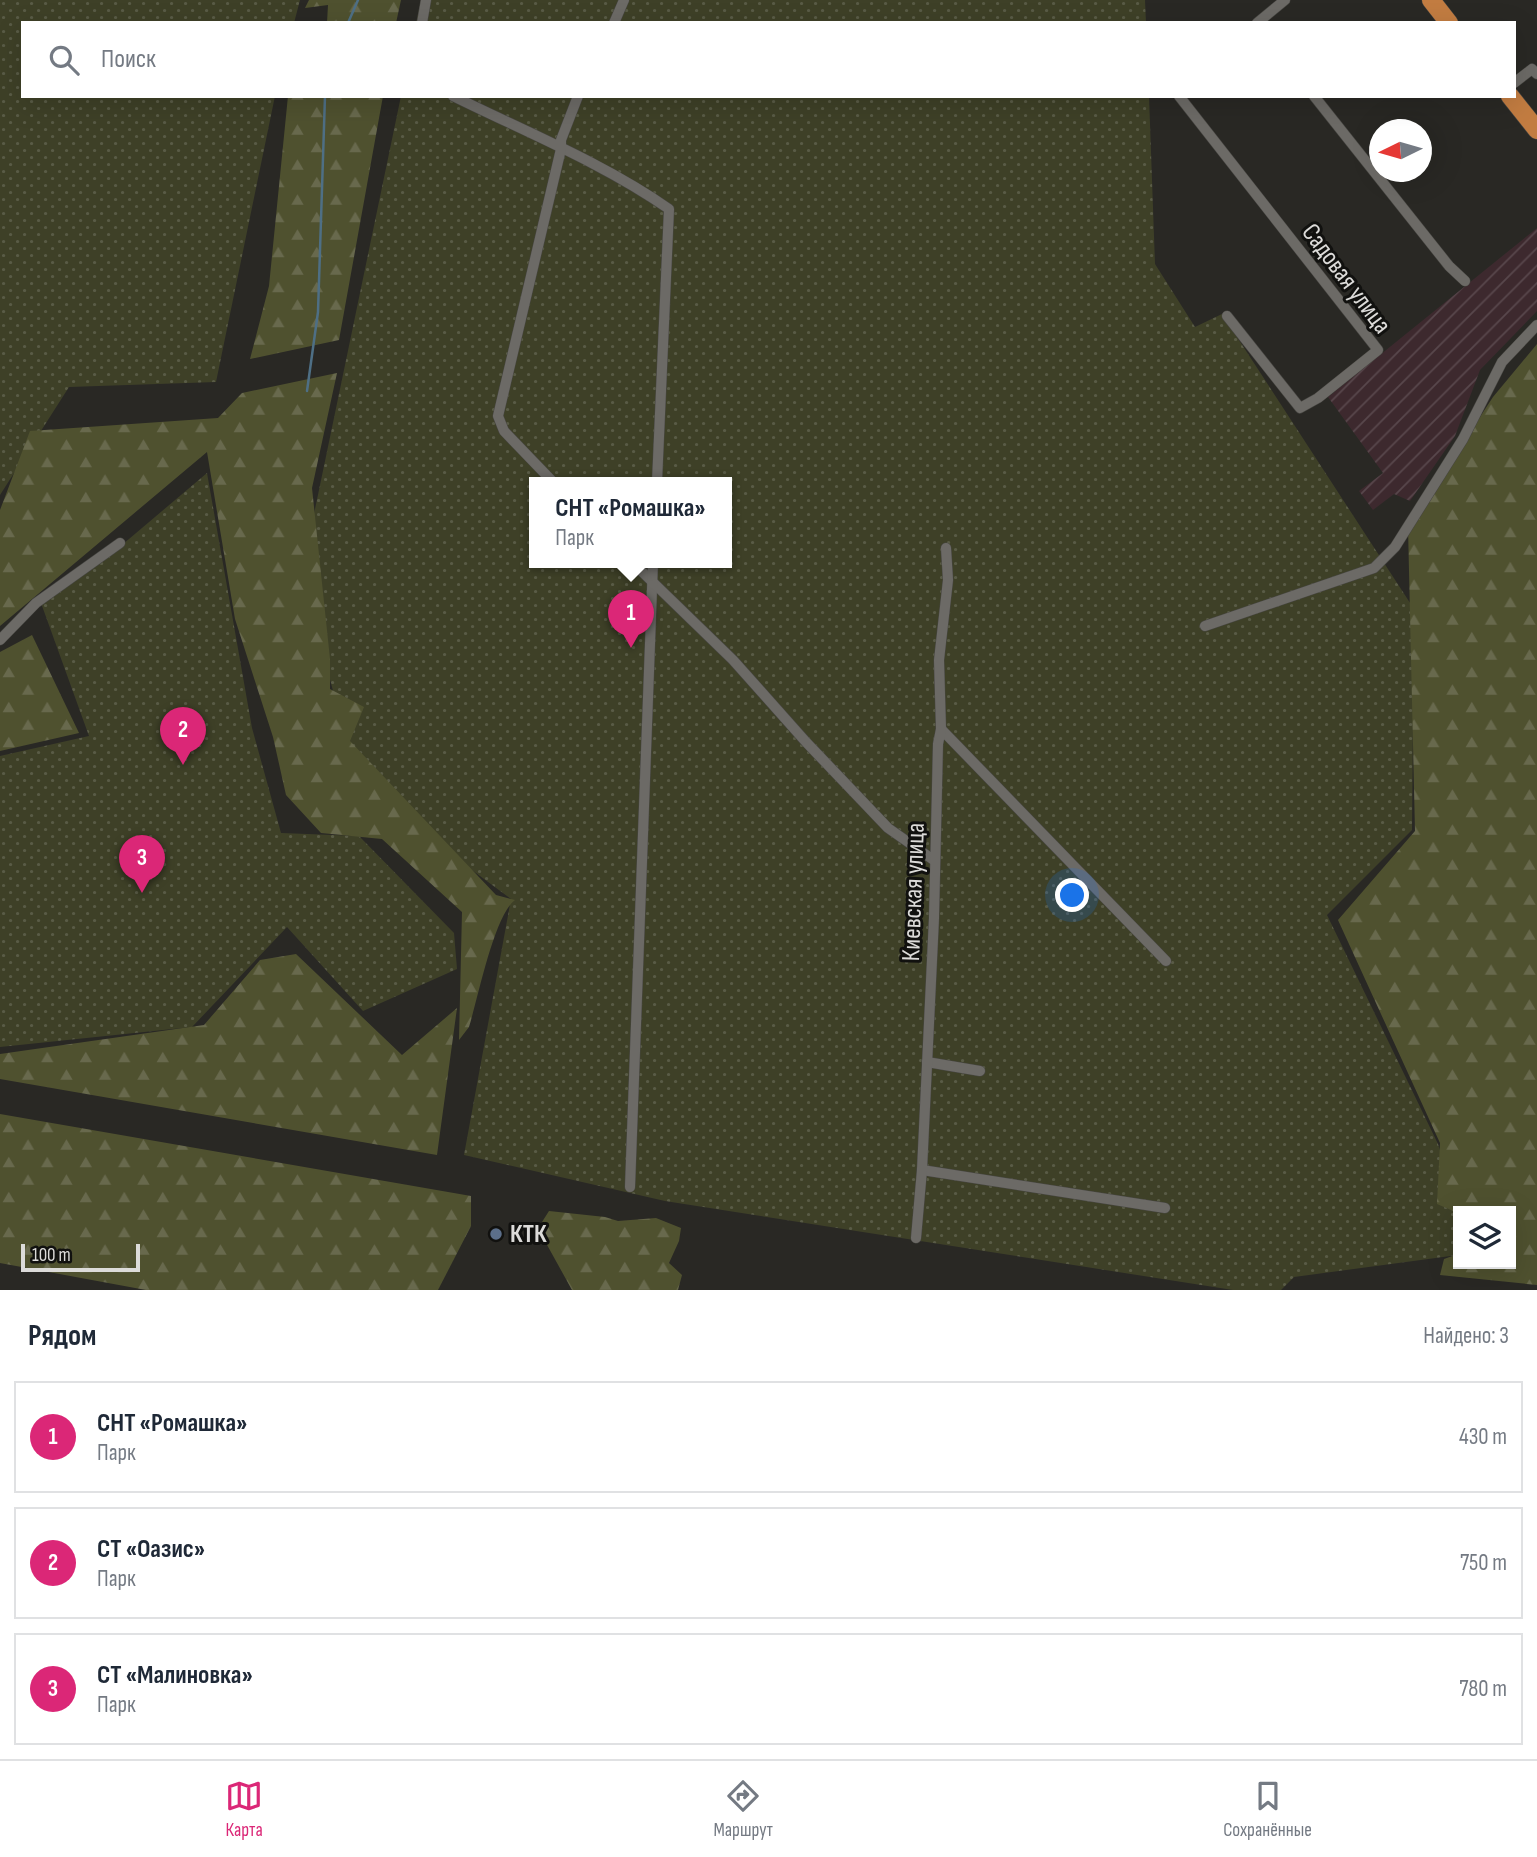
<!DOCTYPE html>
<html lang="ru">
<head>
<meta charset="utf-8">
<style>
	body { margin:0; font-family:"Sofia Sans Condensed",sans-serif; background:#f2f2f3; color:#1f2937 }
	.controls { position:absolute; right:21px; bottom:21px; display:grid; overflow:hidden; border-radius:0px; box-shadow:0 7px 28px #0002 }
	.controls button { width:63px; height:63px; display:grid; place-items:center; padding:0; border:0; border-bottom:2px solid #e0e1e3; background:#fff; color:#1f2937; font:35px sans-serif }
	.compass { position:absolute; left:1369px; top:119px; width:63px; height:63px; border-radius:50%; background:#fff; box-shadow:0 7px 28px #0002; rotate:265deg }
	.scale { position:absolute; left:21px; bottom:18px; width:119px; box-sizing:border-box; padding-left:7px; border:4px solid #dcdbd9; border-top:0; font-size:19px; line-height:24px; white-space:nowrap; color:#dcdbd9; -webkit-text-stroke:5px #11110f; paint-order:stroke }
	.you { position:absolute; left:1073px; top:896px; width:24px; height:24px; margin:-18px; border:5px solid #fff; border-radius:50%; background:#1a73e8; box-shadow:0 0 0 10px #1a73e833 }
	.badge { display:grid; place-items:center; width:46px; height:46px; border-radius:50%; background:#db2777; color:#fff; font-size:23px; font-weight:700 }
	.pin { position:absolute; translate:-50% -58px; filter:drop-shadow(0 2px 4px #0008) }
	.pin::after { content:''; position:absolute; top:37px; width:24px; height:21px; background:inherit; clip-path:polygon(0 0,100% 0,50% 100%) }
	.popup { position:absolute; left:529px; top:477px; width:203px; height:91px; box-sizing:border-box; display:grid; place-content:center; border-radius:0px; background:#fff; filter:drop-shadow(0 2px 5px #0005); font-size:23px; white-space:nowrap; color:#747a83 }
	.popup b { font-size:26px; color:#1f2937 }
	.popup::after { content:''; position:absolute; left:50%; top:100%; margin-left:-14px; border:14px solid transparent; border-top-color:#fff }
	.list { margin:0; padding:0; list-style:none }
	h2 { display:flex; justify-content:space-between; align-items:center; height:91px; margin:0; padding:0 28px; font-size:30px }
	h2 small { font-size:23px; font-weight:400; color:#747a83 }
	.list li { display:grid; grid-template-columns:46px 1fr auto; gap:21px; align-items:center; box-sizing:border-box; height:112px; margin:0 14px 14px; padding:0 14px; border:2px solid #e0e1e3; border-radius:0px }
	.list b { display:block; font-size:26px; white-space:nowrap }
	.list p { margin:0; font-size:23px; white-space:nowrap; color:#747a83 }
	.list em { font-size:23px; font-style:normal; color:#747a83 }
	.icon { flex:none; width:38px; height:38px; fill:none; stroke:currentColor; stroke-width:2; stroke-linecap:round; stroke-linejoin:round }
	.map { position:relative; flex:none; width:1537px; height:1290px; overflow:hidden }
	.search { position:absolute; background:#fff; box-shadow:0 7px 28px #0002; left:21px; right:21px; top:21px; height:77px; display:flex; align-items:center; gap:18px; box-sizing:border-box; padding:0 24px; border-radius:0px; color:#747a83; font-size:26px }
	.sheet { height:469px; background:#fff }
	nav { display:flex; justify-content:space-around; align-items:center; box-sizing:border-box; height:98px; border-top:2px solid #e0e1e3; background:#fff; font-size:19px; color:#747a83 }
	nav a { display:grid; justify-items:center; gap:4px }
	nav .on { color:#db2777 }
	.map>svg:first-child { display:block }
</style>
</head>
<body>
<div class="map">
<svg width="1537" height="1290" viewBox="0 0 1537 1290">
	<defs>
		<pattern id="industrial-furrows" width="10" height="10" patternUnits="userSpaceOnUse" patternTransform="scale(1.75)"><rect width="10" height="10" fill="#3d292e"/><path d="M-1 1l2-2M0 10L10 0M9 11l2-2" fill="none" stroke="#58474c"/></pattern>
		<pattern id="grass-dots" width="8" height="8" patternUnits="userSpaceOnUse" patternTransform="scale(1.75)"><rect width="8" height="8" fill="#3e4027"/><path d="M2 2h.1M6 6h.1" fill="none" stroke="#595b46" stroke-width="1.8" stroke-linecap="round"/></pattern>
		<pattern id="forest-firs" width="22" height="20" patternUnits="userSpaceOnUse" patternTransform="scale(1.75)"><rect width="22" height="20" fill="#4f512f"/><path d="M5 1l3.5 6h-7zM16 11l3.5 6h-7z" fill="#68694d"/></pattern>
	</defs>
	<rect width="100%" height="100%" fill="#292824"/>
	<path fill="url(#industrial-furrows)" d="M1537 228V311L1480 370 1455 436 1410 501 1394 494 1373 510 1359 491 1383 473 1328 397Z"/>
	<g fill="url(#grass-dots)" fill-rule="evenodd">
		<path d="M0 0H300L294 23H23V96H275L216 382 69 387 0 495Z"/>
		<path d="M421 0H1145L1146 23H416Z"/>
		<path d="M401 96H1149L1155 264 1195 327 1222 314 1414 609 1412 830 1327 915 1438 1144 1459 1211 1458 1255 1294 1277 1281 1290H1233L665 1201 464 1155 511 899 368 793 340 717 328 672 314 514ZM535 482H727V562H535Z"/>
		<path d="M207 473 252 728 281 833 359 836 454 933 457 969 363 1011 287 927 192 1027 0 1047V756L89 736 41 603 116 550Z"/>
	</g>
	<g fill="url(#forest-firs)">
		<path d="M309 0H401L396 23H327L328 5 305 8Z"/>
		<path d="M288 96H383L339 340 250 359 269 286Z"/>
		<path d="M1537 344V1285L1440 1275 1444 1259 1458 1254V1264H1511V1211H1458V1213L1437 1204 1440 1143 1338 920 1415 831 1408 527 1493 397Z"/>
		<path d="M337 373 312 488 330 659V689L364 707 350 741 496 895 515 900C494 916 478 998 469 1027L459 1040 462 912 382 839 321 833 286 795 273 737 235 619 207 452 0 626V510L30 431 218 418 242 393Z"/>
		<path d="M32 635 79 733 0 751V652Z"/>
		<path d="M296 954 402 1055 457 1008 437 1155 0 1079V1054L204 1025 260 960Z"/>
		<path d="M0 1114 471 1196V1226L438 1290H146L0 1263Z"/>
		<path d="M549 1211 605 1217 618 1221 656 1218 681 1228 679 1241 669 1263 682 1275 678 1290H572L541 1234 542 1222Z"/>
	</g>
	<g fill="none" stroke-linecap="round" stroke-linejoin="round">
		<g stroke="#4e6f85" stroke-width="2.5">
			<path d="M348 23 358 0"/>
			<path d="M307 391 318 312 325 96"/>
		</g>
		<defs>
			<g id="street">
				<path d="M422 23 426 0"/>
				<path d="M614 23 624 0"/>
				<path d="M1257 23 1285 0"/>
				<path d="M1514 83 1532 69 1537 74"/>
				<path d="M453 96C526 132 603 163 669 209L657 482"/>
				<path d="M1179 96 1378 350 1318 398 1300 408 1227 316"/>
				<path d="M1314 96 1449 266 1465 281"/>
				<path d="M553 482 504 431 498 416 561 149V140L578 96"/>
				<path d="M632 562 733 660 806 742 888 828 935 861"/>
				<path d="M1205 626 1374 568 1395 547 1463 439 1502 362 1537 325"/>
				<path d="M0 640 36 603 120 543"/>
				<path d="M941 729 1166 961"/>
				<path d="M927 1062 980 1071"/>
				<path d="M922 1170 1165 1208"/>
				<path d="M630 1187 653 562"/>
				<path d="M916 1238 922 1170 934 918 938 744 941 729 939 660 948 580 946 548"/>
			</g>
			<g id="highway">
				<path d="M1431 0 1449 23"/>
				<path d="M1510 96 1537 130"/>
			</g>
		</defs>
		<use href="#street" stroke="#474642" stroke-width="11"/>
		<use href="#highway" stroke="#474642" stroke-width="19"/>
		<use href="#street" stroke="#6c6a66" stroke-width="10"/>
		<use href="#highway" stroke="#c27c41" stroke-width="18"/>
	</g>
	<circle fill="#5c6f8a" stroke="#11110f" stroke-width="2.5" cx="496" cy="1234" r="7"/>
	<g text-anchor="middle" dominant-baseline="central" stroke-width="6" stroke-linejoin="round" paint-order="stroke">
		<g font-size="26" fill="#dcdbd9" stroke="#11110f">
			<text transform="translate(1346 279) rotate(53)">Садовая улица</text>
			<text transform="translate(914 892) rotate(-88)">Киевская улица</text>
		</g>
		<g font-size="26" font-weight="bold" fill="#dcdbd9" stroke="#11110f" text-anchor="start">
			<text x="510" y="1234">КТК</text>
		</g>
	</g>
</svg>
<div class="controls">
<button><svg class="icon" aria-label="layers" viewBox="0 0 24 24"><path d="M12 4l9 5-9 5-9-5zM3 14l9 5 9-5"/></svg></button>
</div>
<svg class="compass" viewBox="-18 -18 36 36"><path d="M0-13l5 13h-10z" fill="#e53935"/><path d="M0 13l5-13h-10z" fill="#747a83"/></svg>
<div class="scale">100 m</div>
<div class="you"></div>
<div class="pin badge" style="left:631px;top:648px">1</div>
<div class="popup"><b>СНТ «Ромашка»</b>Парк</div>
<div class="pin badge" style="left:183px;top:765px">2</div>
<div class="pin badge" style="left:142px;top:893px">3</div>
<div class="search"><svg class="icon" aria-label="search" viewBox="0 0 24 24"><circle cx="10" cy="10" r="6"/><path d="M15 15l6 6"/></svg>Поиск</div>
</div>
<section class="sheet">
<h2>Рядом<small>Найдено: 3</small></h2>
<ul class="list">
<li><span class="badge">1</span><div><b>СНТ «Ромашка»</b><p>Парк</p></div><em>430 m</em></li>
<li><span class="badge">2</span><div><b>СТ «Оазис»</b><p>Парк</p></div><em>750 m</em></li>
<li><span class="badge">3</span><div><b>СТ «Малиновка»</b><p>Парк</p></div><em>780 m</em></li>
</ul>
</section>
<nav>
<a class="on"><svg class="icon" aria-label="map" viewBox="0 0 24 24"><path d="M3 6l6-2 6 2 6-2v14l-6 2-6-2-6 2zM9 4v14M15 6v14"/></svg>Карта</a>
<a><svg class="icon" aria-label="directions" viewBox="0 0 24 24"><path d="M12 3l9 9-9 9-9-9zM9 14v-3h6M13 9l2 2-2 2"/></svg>Маршрут</a>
<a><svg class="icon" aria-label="saved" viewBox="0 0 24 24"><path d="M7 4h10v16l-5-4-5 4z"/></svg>Сохранённые</a>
</nav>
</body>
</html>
